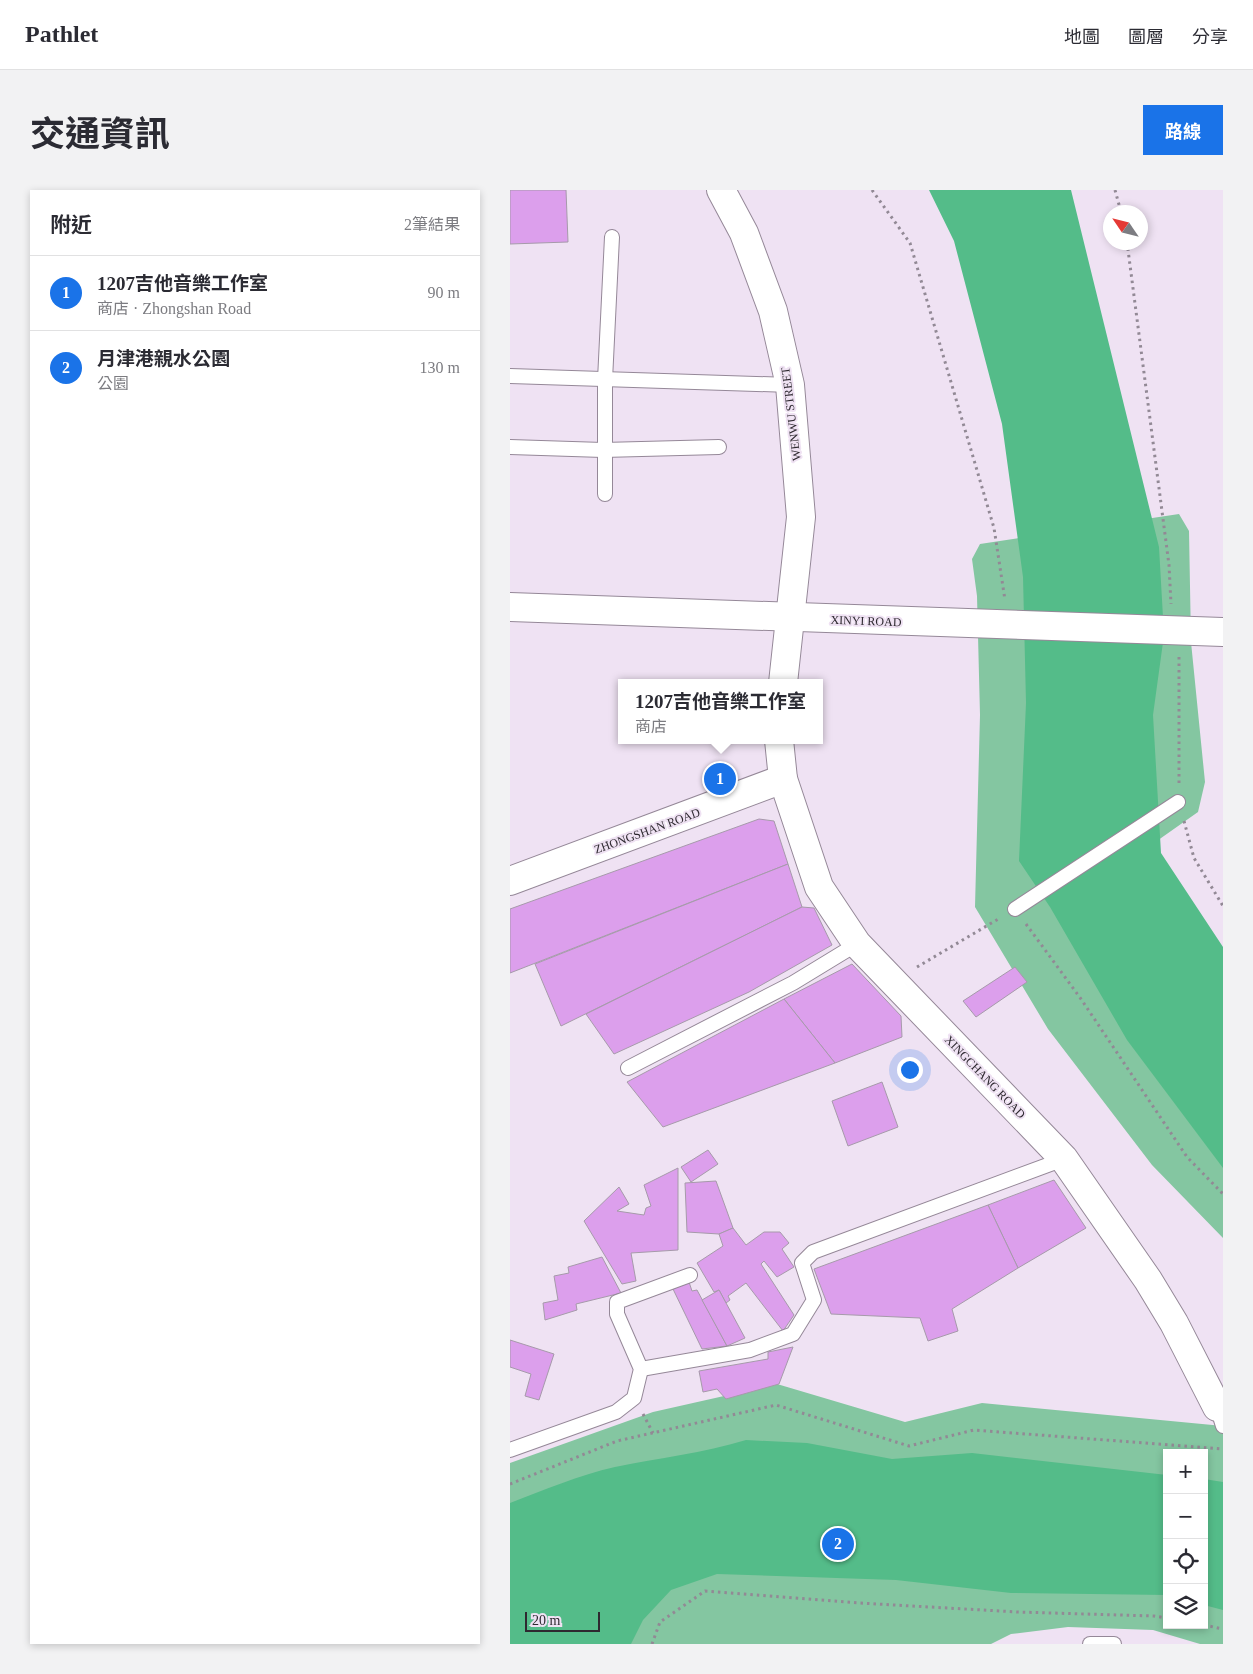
<!DOCTYPE html>
<html lang="zh-TW">
<head>
<meta charset="utf-8">
<style>
	body { margin:0; font-family:"Times New Roman","Noto Sans TC",serif; background:#f2f2f3; color:#2b2b33 }
	.controls { position:absolute; right:15px; bottom:15px; display:grid; overflow:hidden; border-radius:0px; box-shadow:0 2px 8px #0003 }
	.controls button { width:45px; height:45px; display:grid; place-items:center; padding:0; border:0; border-bottom:1px solid #e1e1e2; background:#fff; color:#2b2b33; font:25px sans-serif }
	.compass { position:absolute; left:593px; top:15px; width:45px; height:45px; border-radius:50%; background:#fff; box-shadow:0 2px 8px #0003; rotate:305deg }
	.scale { position:absolute; left:15px; bottom:12px; width:75px; box-sizing:border-box; padding-left:5px; border:2px solid #2e2930; border-top:0; font-size:14px; line-height:18px; white-space:nowrap; color:#2e2930; -webkit-text-stroke:4px #efe2f3; paint-order:stroke }
	.you { position:absolute; left:399px; top:879px; width:18px; height:18px; margin:-12px; border:4px solid #fff; border-radius:50%; background:#1a73e8; box-shadow:0 0 0 8px #1a73e833 }
	.badge { display:grid; place-items:center; width:32px; height:32px; border-radius:50%; background:#1a73e8; color:#fff; font-size:16px; font-weight:700 }
	.pin { position:absolute; translate:-50% -50%; border:2px solid #fff; box-shadow:0 1px 5px #0006 }
	.popup { position:absolute; left:108px; top:489px; width:205px; height:65px; box-sizing:border-box; display:grid; place-content:center; border-radius:0px; background:#fff; filter:drop-shadow(0 1px 4px #0005); font-size:16px; white-space:nowrap; color:#7c7c81 }
	.popup b { font-size:19px; color:#2b2b33 }
	.popup::after { content:''; position:absolute; left:50%; top:100%; margin-left:-10px; border:10px solid transparent; border-top-color:#fff }
	.list { margin:0; padding:0; list-style:none }
	h2 { display:flex; justify-content:space-between; align-items:center; height:65px; margin:0; padding:0 20px; font-size:21px }
	h2 small { font-size:16px; font-weight:400; color:#7c7c81 }
	.list li { display:grid; grid-template-columns:32px 1fr auto; gap:15px; align-items:center; box-sizing:border-box; height:75px; padding:0 20px; border-top:1px solid #e1e1e2 }
	.list b { display:block; font-size:19px; white-space:nowrap }
	.list p { margin:0; font-size:16px; white-space:nowrap; color:#7c7c81 }
	.list em { font-size:16px; font-style:normal; color:#7c7c81 }
	.icon { flex:none; width:28px; height:28px; fill:none; stroke:currentColor; stroke-width:2; stroke-linecap:round; stroke-linejoin:round }
	.map { position:relative; flex:none; width:713px; height:1454px; overflow:hidden; border-radius:0px }
	header { display:flex; align-items:center; gap:30px; box-sizing:border-box; height:70px; padding:0 25px; background:#fff; border-bottom:1px solid #e1e1e2 }
	header strong { font-size:24px }
	nav { display:flex; gap:28px; margin-inline-start:auto; font-size:18px }
	.intro { display:flex; align-items:center; justify-content:space-between; box-sizing:border-box; height:120px; padding:0 30px }
	h1 { margin:0; font-size:35px }
	.button { padding:12px 22px; border-radius:0px; background:#1a73e8; color:#fff; font-size:18px; font-weight:700 }
	main { display:flex; gap:30px; padding:0 30px }
	aside { flex:1; background:#fff; border-radius:0px; box-shadow:0 2px 8px #0003 }
	.map>svg:first-child { display:block }
</style>
</head>
<body>
<header>
<strong>Pathlet</strong>
<nav><a>地圖</a><a>圖層</a><a>分享</a></nav>
</header>
<div class="intro"><h1>交通資訊</h1><a class="button">路線</a></div>
<main>
<aside>
<h2>附近<small>2筆結果</small></h2>
<ul class="list">
<li><span class="badge">1</span><div><b>1207吉他音樂工作室</b><p>商店 · Zhongshan Road</p></div><em>90 m</em></li>
<li><span class="badge">2</span><div><b>月津港親水公園</b><p>公園</p></div><em>130 m</em></li>
</ul>
</aside>
<div class="map">
<svg width="713" height="1454" viewBox="0 0 713 1454">
	<rect width="100%" height="100%" fill="#efe2f3"/>
	<g fill="#84c6a1" fill-rule="evenodd">
		<path d="M669 324 679 341 681 452 695 592 688 622 556 715 713 903V1048L642 975 538 839 465 717 470 525 467 406 462 369 470 354Z"/>
		<path d="M267 1194 395 1232 472 1213 713 1236V1454H690L643 1440 558 1437 501 1444 481 1454H0V1273L143 1222ZM657 1263H694V1435H657Z"/>
	</g>
	<g fill="#54bc89">
		<path d="M419 0H561L649 357 654 445 643 525 651 663 713 757V978L617 850 540 717 509 671 516 513 513 387 492 234 444 51Z"/>
		<path d="M236 1250 297 1253 382 1269 462 1263 657 1285V1405L501 1403 386 1390 207 1384 161 1400 133 1430 121 1454H0V1313C34 1300 69 1285 105 1277 149 1268 193 1263 236 1250Z"/>
		<path d="M694 1289 713 1292V1420L694 1415Z"/>
	</g>
	<g fill="#dc9fec" stroke="#a69aaa">
		<path d="M0 0H56L58 52 0 54Z"/>
		<path d="M249 629 264 631 278 674 0 783V719Z"/>
		<path d="M278 674 292 717 51 836 25 774Z"/>
		<path d="M292 717 304 718 322 755 239 802 104 864 76 824Z"/>
		<path d="M342 774 391 826 392 847 325 873 274 809Z"/>
		<path d="M505 777 517 792 466 827 453 811Z"/>
		<path d="M274 809 325 873 153 937 117 892Z"/>
		<path d="M372 892 388 937 338 956 322 911Z"/>
		<path d="M198 960 208 974 181 992 171 977Z"/>
		<path d="M168 978V1060L121 1063 126 1091 112 1094 74 1031 109 997 119 1014 107 1021 134 1025 136 1018 141 1016 134 995Z"/>
		<path d="M544 990 576 1038 508 1078 478 1015Z"/>
		<path d="M206 991 223 1038 209 1044 177 1042 175 993Z"/>
		<path d="M478 1015 508 1078 442 1119 448 1141 418 1151 410 1128 321 1124 304 1079Z"/>
		<path d="M223 1038 236 1055 254 1042H270L279 1053 272 1059 284 1077 267 1087 254 1071 251 1074 284 1125 273 1141 236 1093 218 1106 220 1110 216 1113 209 1100 204 1102 187 1073 213 1056 209 1044Z"/>
		<path d="M92 1067 111 1103 66 1114 67 1120 35 1130 33 1113 48 1110 44 1086 59 1083 58 1077Z"/>
		<path d="M179 1092 182 1101 187 1100 217 1156 192 1159 163 1099Z"/>
		<path d="M209 1100 235 1148 217 1156 192 1110Z"/>
		<path d="M0 1150 44 1164 29 1210 15 1206 21 1184 0 1177Z"/>
		<path d="M283 1157 269 1194 216 1209 207 1199 193 1202 189 1181 258 1169V1162Z"/>
	</g>
	<g fill="none" stroke-linecap="round" stroke-linejoin="round">
		<defs>
			<g id="service">
				<path d="M0 186 280 195"/>
				<path d="M0 257 93 260 209 257"/>
				<path d="M95 304V190L102 47"/>
				<path d="M505 719 668 612"/>
				<path d="M118 878 283 793 347 754"/>
				<path d="M131 1179 240 1160 283 1144 304 1110 292 1073 303 1062 554 969"/>
				<path d="M707 1217 713 1236"/>
				<path d="M0 1260 106 1222 124 1208 131 1179 107 1124V1112L180 1085"/>
				<path d="M580 1454H604"/>
			</g>
			<g id="minor">
				<path d="M211 0 234 43 263 121 280 195 291 327 273 493"/>
				<path d="M0 417 713 442"/>
				<path d="M269 550 273 589 309 697 347 754 554 969 638 1090 664 1133 707 1217"/>
				<path d="M0 691 273 589"/>
			</g>
		</defs>
		<use href="#service" stroke="#958898" stroke-width="16"/>
		<use href="#minor" stroke="#958898" stroke-width="30"/>
		<g stroke="#928995" stroke-width="3" stroke-dasharray="2.5 4" stroke-linecap="butt">
			<path d="M362 0 400 53 484 338 495 410"/>
			<path d="M605 0 611 22"/>
			<path d="M617 52 659 375 661 414"/>
			<path d="M669 593V467"/>
			<path d="M674 631 684 668 713 716"/>
			<path d="M516 734 571 809 677 967 713 1004"/>
			<path d="M407 777 490 728"/>
			<path d="M133 1224 143 1243"/>
			<path d="M0 1294 107 1251 266 1215 399 1256 464 1240 713 1259"/>
			<path d="M694 1435 713 1439"/>
			<path d="M142 1454 150 1432 195 1401 350 1413 507 1422 644 1426 657 1428"/>
		</g>
		<use href="#service" stroke="#fff" stroke-width="14"/>
		<use href="#minor" stroke="#fff" stroke-width="28"/>
	</g>
	<g text-anchor="middle" dominant-baseline="central" stroke-width="4" stroke-linejoin="round" paint-order="stroke">
		<g font-size="12" fill="#2e2930" stroke="#efe2f3">
			<text transform="translate(281 224) rotate(-97)">WENWU STREET</text>
			<text transform="translate(356 431) rotate(2)">XINYI ROAD</text>
			<text transform="translate(137 641) rotate(-20)">ZHONGSHAN ROAD</text>
			<text transform="translate(475 887) rotate(46)">XINGCHANG ROAD</text>
		</g>
	</g>
</svg>
<div class="controls">
<button>+</button>
<button>−</button>
<button><svg class="icon" aria-label="locate" viewBox="0 0 24 24"><circle cx="12" cy="12" r="6"/><path d="M12 2v4M12 18v4M2 12h4M18 12h4"/></svg></button>
<button><svg class="icon" aria-label="layers" viewBox="0 0 24 24"><path d="M12 4l9 5-9 5-9-5zM3 14l9 5 9-5"/></svg></button>
</div>
<svg class="compass" viewBox="-18 -18 36 36"><path d="M0-13l5 13h-10z" fill="#e53935"/><path d="M0 13l5-13h-10z" fill="#7c7c81"/></svg>
<div class="scale">20 m</div>
<div class="you"></div>
<div class="pin badge" style="left:210px;top:589px">1</div>
<div class="popup"><b>1207吉他音樂工作室</b>商店</div>
<div class="pin badge" style="left:328px;top:1354px">2</div>
</div>
</main>
</body>
</html>
